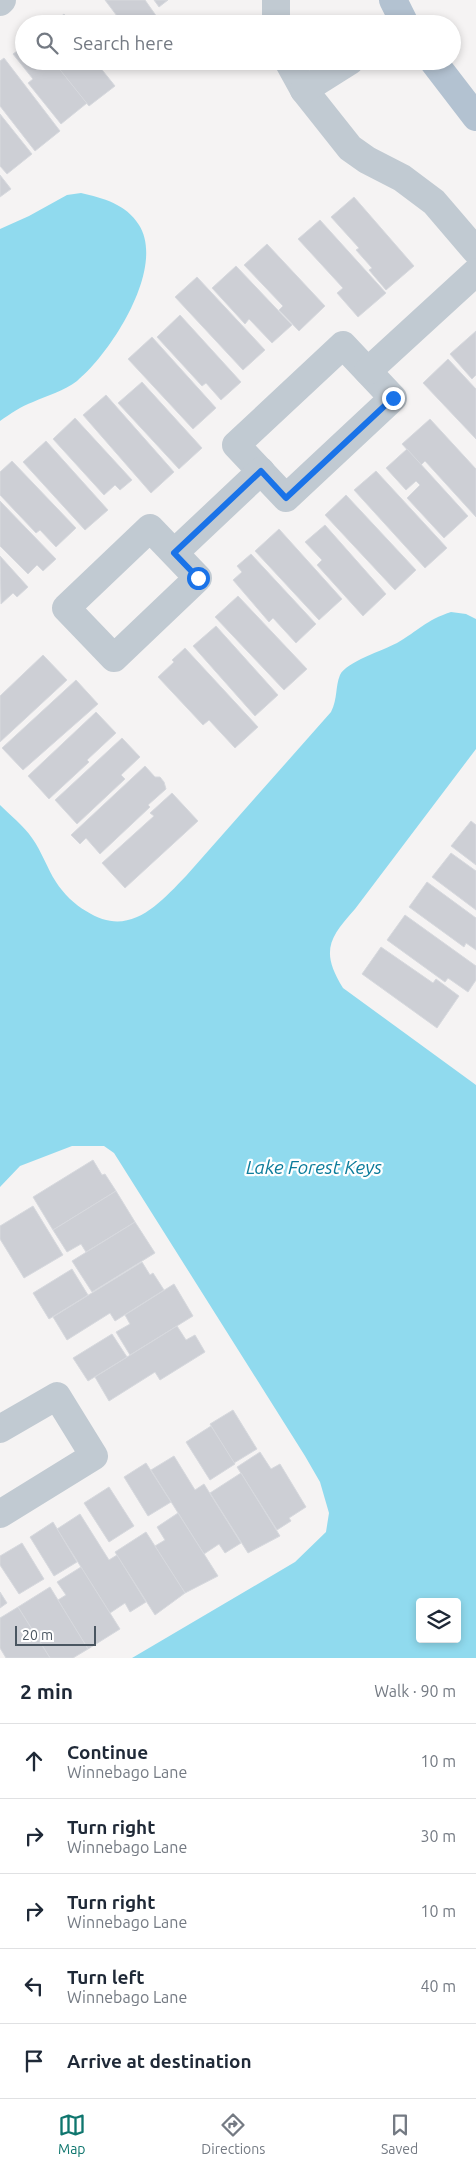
<!DOCTYPE html>
<html lang="en">
<head>
<meta charset="utf-8">
<style>
	body { margin:0; font-family:Ubuntu,sans-serif; background:#f6f6f7; color:#1f2937 }
	.controls { position:absolute; right:15px; bottom:15px; display:grid; overflow:hidden; border-radius:5px; box-shadow:0 2px 8px #0003 }
	.controls button { width:45px; height:45px; display:grid; place-items:center; padding:0; border:0; border-bottom:1px solid #e0e1e3; background:#fff; color:#1f2937; font:25px sans-serif }
	.scale { position:absolute; left:15px; bottom:12px; width:81px; box-sizing:border-box; padding-left:5px; border:2px solid #4a5661; border-top:0; font-size:14px; line-height:18px; white-space:nowrap; color:#4a5661; -webkit-text-stroke:4px #fff; paint-order:stroke }
	.stop { position:absolute; width:15px; height:15px; margin:-11px; border:4px solid #1a73e8; border-radius:50%; background:#fff }
	.stop.end { background:#1a73e8; border-color:#fff; box-shadow:0 1px 5px #0008 }
	.list { margin:0; padding:0; list-style:none }
	h2 { display:flex; justify-content:space-between; align-items:center; height:65px; margin:0; padding:0 20px; font-size:21px }
	h2 small { font-size:16px; font-weight:400; color:#747a83 }
	.list li { display:grid; grid-template-columns:32px 1fr auto; gap:15px; align-items:center; box-sizing:border-box; height:75px; padding:0 20px; border-top:1px solid #e0e1e3 }
	.list b { display:block; font-size:19px; white-space:nowrap }
	.list p { margin:0; font-size:16px; white-space:nowrap; color:#747a83 }
	.list em { font-size:16px; font-style:normal; color:#747a83 }
	.icon { flex:none; width:28px; height:28px; fill:none; stroke:currentColor; stroke-width:2; stroke-linecap:round; stroke-linejoin:round }
	.map { position:relative; flex:none; width:476px; height:1658px; overflow:hidden }
	.search { position:absolute; background:#fff; box-shadow:0 2px 8px #0003; left:15px; right:15px; top:15px; height:55px; display:flex; align-items:center; gap:12px; box-sizing:border-box; padding:0 18px; border-radius:28px; color:#747a83; font-size:19px }
	.sheet { height:440px; background:#fff }
	nav { display:flex; justify-content:space-around; align-items:center; box-sizing:border-box; height:70px; border-top:1px solid #e0e1e3; background:#fff; font-size:14px; color:#747a83 }
	nav a { display:grid; justify-items:center; gap:2px }
	nav .on { color:#0f766e }
	.map>svg:first-child { display:block }
</style>
</head>
<body>
<div class="map">
<svg width="476" height="1658" viewBox="0 0 476 1658">
	<rect width="100%" height="100%" fill="#f5f3f3"/>
	<g fill="#90daee" fill-rule="evenodd">
		<path d="M81 193C103 198 126 204 139 225 166 268 111 353 77 381 64 391 48 395 33 402 21 406 10 414 0 421V229L29 216 67 195Z"/>
		<path d="M451 612 466 614 476 619V749L355 909C328 939 321 952 343 988L476 1085V1658H132L295 1562 326 1532 329 1513 320 1482 305 1456 114 1153 104 1146H72L20 1166 0 1187V805C10 815 24 826 32 838 42 852 47 868 56 882 63 893 75 905 86 911 129 939 158 905 186 876L331 712C338 698 335 687 340 675 346 662 384 650 397 643 418 631 426 620 451 612ZM420 1602H457V1639H420Z"/>
	</g>
	<g fill="#cdcfd5" stroke="#d7d9de">
		<path d="M105 0H145L157 17 148 24H123Z"/>
		<path d="M154 0H168L159 7Z"/>
		<path d="M64 14 72 24H52Z"/>
		<path d="M24 46V61H53L87 103 61 124 28 83 33 79 13 54Z"/>
		<path d="M4 58 60 131 35 151 0 106V61Z"/>
		<path d="M53 61H95L115 86 89 106Z"/>
		<path d="M0 114 32 154 7 174 0 166Z"/>
		<path d="M0 175 11 189 0 197Z"/>
		<path d="M354 197 414 266 386 290 369 270 372 268 356 250 359 248 331 217Z"/>
		<path d="M320 220 386 293 358 317 337 293 343 288 298 239Z"/>
		<path d="M267 244 325 306 299 331 279 310 283 306 244 265Z"/>
		<path d="M236 266 292 325 272 343 249 319 245 324 212 288Z"/>
		<path d="M197 277 265 350 243 370 175 297Z"/>
		<path d="M180 315 241 382 221 400 206 383 202 386 157 337Z"/>
		<path d="M476 331V375L472 379 450 354Z"/>
		<path d="M152 337 216 408 193 429 128 359Z"/>
		<path d="M448 359 476 389V439L423 383Z"/>
		<path d="M142 382 202 448 179 469 118 403Z"/>
		<path d="M106 395 174 472 151 493 83 415Z"/>
		<path d="M75 418 132 480 120 490 115 485 104 495 53 439Z"/>
		<path d="M430 419 476 469V517L425 461 421 465 402 444Z"/>
		<path d="M46 441 108 510 85 530 23 462Z"/>
		<path d="M407 449 468 516 444 538 407 498 420 485 416 481 406 490 386 468Z"/>
		<path d="M12 461 76 528 56 547 40 530 36 533 0 495V472Z"/>
		<path d="M376 471 447 548 425 568 354 490Z"/>
		<path d="M346 495 416 570 395 590 325 515Z"/>
		<path d="M0 501 56 559 43 571 37 565 28 574 0 546Z"/>
		<path d="M325 525 386 594 363 616 317 565 322 560 305 542Z"/>
		<path d="M279 529 342 599 319 620 255 551Z"/>
		<path d="M251 554 316 624 296 643 273 618 269 622 233 580 242 572 237 566Z"/>
		<path d="M0 556 28 587 17 597 13 593 1 604Z"/>
		<path d="M238 596 307 669 284 690 215 617Z"/>
		<path d="M216 626 278 695 255 716 193 646Z"/>
		<path d="M185 648 258 727 235 748 209 720 203 725 158 677 174 662 172 660Z"/>
		<path d="M43 655 67 680 0 742V696Z"/>
		<path d="M76 680 98 704 23 770 2 748Z"/>
		<path d="M96 712 116 733 87 760 89 762 49 799 28 776Z"/>
		<path d="M122 738 140 757 121 775 125 779 77 824 55 800Z"/>
		<path d="M145 766 155 777H160L164 782 166 789 148 805 150 807 100 854 86 838 80 844 71 835Z"/>
		<path d="M172 793 198 821 125 888 102 863 154 816 150 813Z"/>
		<path d="M471 821 476 825V865L451 846Z"/>
		<path d="M451 853 476 871V910L432 877Z"/>
		<path d="M427 882 476 918V950L466 943 464 947 409 907Z"/>
		<path d="M405 915 476 966V980L468 992 448 978 445 982 387 940Z"/>
		<path d="M381 947 433 983 436 979 459 996 437 1028 362 974Z"/>
		<path d="M93 1160 102 1175 105 1174 116 1191 53 1230 33 1197Z"/>
		<path d="M116 1191 135 1222 86 1252 81 1244 67 1252 53 1230Z"/>
		<path d="M33 1206 63 1255 24 1278 0 1239V1226Z"/>
		<path d="M135 1222 155 1253 92 1292 72 1261Z"/>
		<path d="M142 1262 150 1275 153 1273 164 1290 115 1321 110 1313 67 1340 53 1317Z"/>
		<path d="M72 1269 88 1295 49 1319 33 1293Z"/>
		<path d="M174 1284 193 1316 130 1355 116 1332 130 1324 125 1315Z"/>
		<path d="M177 1326 186 1340 195 1335 205 1352 160 1380 155 1372 109 1401 95 1377Z"/>
		<path d="M112 1334 127 1357 88 1381 73 1358Z"/>
		<path d="M233 1410 257 1449 234 1463 210 1424Z"/>
		<path d="M211 1426 235 1464 210 1480 186 1442Z"/>
		<path d="M260 1452 271 1469 280 1464 306 1507 289 1518 291 1521 277 1530 237 1467Z"/>
		<path d="M174 1456 195 1490 204 1484 241 1543 225 1553 219 1544 204 1554 151 1470Z"/>
		<path d="M146 1463 171 1502 148 1516 124 1477Z"/>
		<path d="M241 1473 280 1536 248 1553 210 1493Z"/>
		<path d="M109 1487 134 1526 109 1542 84 1503Z"/>
		<path d="M178 1513 218 1576 185 1593 155 1546 165 1540 157 1527Z"/>
		<path d="M80 1514 109 1560 117 1555 146 1602 130 1612 125 1603 110 1613 57 1529Z"/>
		<path d="M53 1522 77 1562 54 1576 30 1537Z"/>
		<path d="M146 1532 185 1593 155 1615 115 1552Z"/>
		<path d="M22 1543 44 1579 19 1594 0 1565V1556Z"/>
		<path d="M81 1567 120 1629 88 1649 58 1600 66 1595 57 1582Z"/>
		<path d="M50 1587 88 1649 73 1658H50L18 1607Z"/>
		<path d="M0 1592 7 1603 0 1608Z"/>
		<path d="M18 1607 50 1658H6L0 1648V1618Z"/>
	</g>
	<g fill="none" stroke-linecap="round" stroke-linejoin="round">
		<g stroke="#c1cad2" stroke-width="28">
			<path d="M276 0V24"/>
			<path d="M0 2 2 0"/>
			<path d="M288 61 304 90 350 148 367 160 402 178 434 202 476 251"/>
			<path d="M304 90 350 61"/>
			<path d="M343 345 393 398 286 498 236 445Z"/>
			<path d="M368 371 476 272"/>
			<path d="M174 553 198 578 114 658 66 608 150 528 174 553 261 471"/>
			<path d="M0 1429 57 1396 94 1456 0 1514"/>
		</g>
		<g stroke="#b3c2d1" stroke-width="28">
			<path d="M393 0 405 24"/>
			<path d="M433 61 476 117"/>
		</g>
	</g>
	<g fill="none" stroke-linecap="round" stroke-linejoin="round">
		<path stroke="#1a73e8" stroke-width="6" d="M198 578 174 553 261 471 286 498 393 398"/>
	</g>
	<g text-anchor="middle" dominant-baseline="central" stroke-width="4.5" stroke-linejoin="round" paint-order="stroke">
		<g font-size="19" font-style="italic" fill="#0c7c9b" stroke="#fff">
			<text x="314" y="1167">Lake Forest Keys</text>
		</g>
	</g>
</svg>
<div class="controls">
<button><svg class="icon" aria-label="layers" viewBox="0 0 24 24"><path d="M12 4l9 5-9 5-9-5zM3 14l9 5 9-5"/></svg></button>
</div>
<div class="scale">20 m</div>
<div class="stop" style="left:198px;top:578px"></div>
<div class="stop end" style="left:393px;top:398px"></div>
<div class="search"><svg class="icon" aria-label="search" viewBox="0 0 24 24"><circle cx="10" cy="10" r="6"/><path d="M15 15l6 6"/></svg>Search here</div>
</div>
<section class="sheet">
<h2>2 min<small>Walk · 90 m</small></h2>
<ul class="list">
<li><svg class="icon" aria-label="ahead" viewBox="0 0 24 24"><path d="M12 20V5M6 11l6-6 6 6"/></svg><div><b>Continue</b><p>Winnebago Lane</p></div><em>10 m</em></li>
<li><svg class="icon" aria-label="right" viewBox="0 0 24 24"><path d="M7 20v-9h11M14 6l5 5-5 5"/></svg><div><b>Turn right</b><p>Winnebago Lane</p></div><em>30 m</em></li>
<li><svg class="icon" aria-label="right" viewBox="0 0 24 24"><path d="M7 20v-9h11M14 6l5 5-5 5"/></svg><div><b>Turn right</b><p>Winnebago Lane</p></div><em>10 m</em></li>
<li><svg class="icon" aria-label="left" viewBox="0 0 24 24"><path d="M17 20v-9H6M10 6l-5 5 5 5"/></svg><div><b>Turn left</b><p>Winnebago Lane</p></div><em>40 m</em></li>
<li><svg class="icon" aria-label="arrive" viewBox="0 0 24 24"><path d="M6 21V4h12l-3 4 3 4H6"/></svg><div><b>Arrive at destination</b></div></li>
</ul>
</section>
<nav>
<a class="on"><svg class="icon" aria-label="map" viewBox="0 0 24 24"><path d="M3 6l6-2 6 2 6-2v14l-6 2-6-2-6 2zM9 4v14M15 6v14"/></svg>Map</a>
<a><svg class="icon" aria-label="directions" viewBox="0 0 24 24"><path d="M12 3l9 9-9 9-9-9zM9 14v-3h6M13 9l2 2-2 2"/></svg>Directions</a>
<a><svg class="icon" aria-label="saved" viewBox="0 0 24 24"><path d="M7 4h10v16l-5-4-5 4z"/></svg>Saved</a>
</nav>
</body>
</html>
